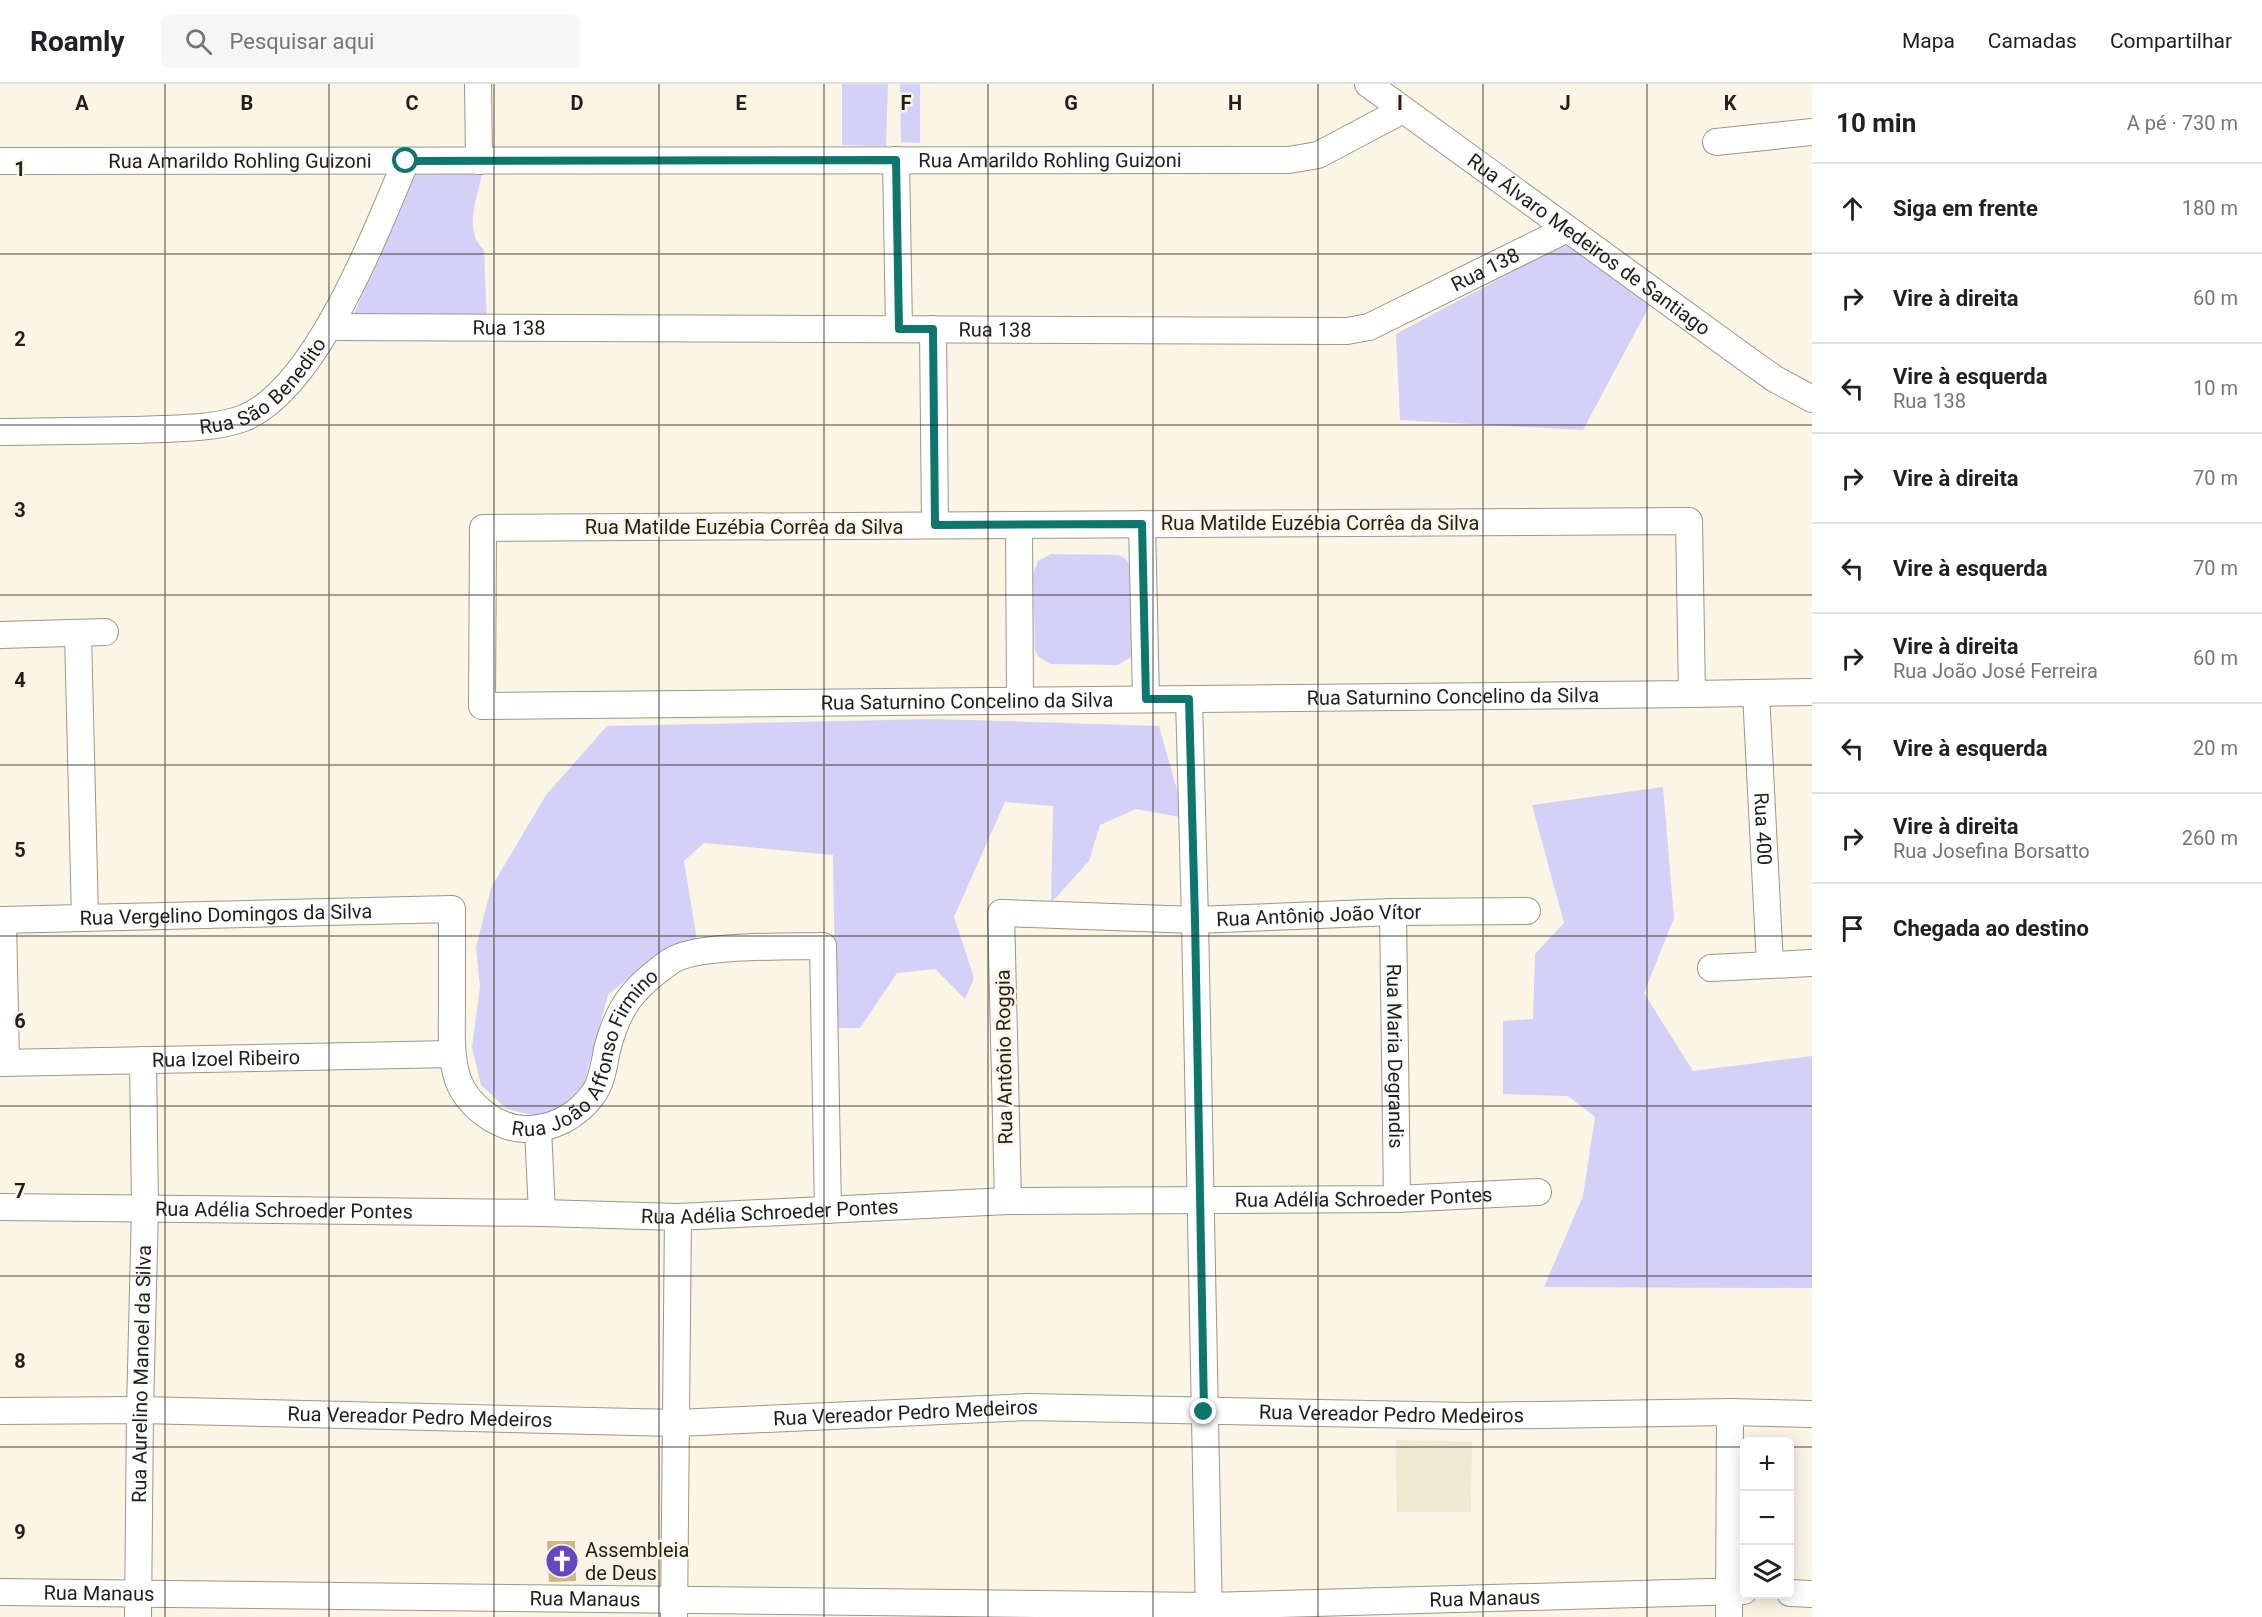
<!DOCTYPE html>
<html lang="pt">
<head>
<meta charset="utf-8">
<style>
	body { margin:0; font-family:Roboto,sans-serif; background:#f6f6f6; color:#202124 }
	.controls { position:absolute; right:18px; bottom:18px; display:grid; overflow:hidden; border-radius:9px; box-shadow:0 3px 15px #0003 }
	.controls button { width:54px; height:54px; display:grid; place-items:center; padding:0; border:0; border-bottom:2px solid #e0e0e0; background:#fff; color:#202124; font:30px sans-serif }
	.stop { position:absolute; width:18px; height:18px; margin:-14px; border:4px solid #0f766e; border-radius:50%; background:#fff }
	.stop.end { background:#0f766e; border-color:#fff; box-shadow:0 2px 6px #0008 }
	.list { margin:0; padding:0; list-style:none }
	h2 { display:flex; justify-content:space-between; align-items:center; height:78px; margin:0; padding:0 24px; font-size:26px }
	h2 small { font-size:20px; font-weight:400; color:#757577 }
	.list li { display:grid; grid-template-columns:39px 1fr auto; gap:18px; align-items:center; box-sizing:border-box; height:90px; padding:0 24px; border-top:2px solid #e0e0e0 }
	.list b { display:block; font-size:22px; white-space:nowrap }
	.list p { margin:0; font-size:20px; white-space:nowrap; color:#757577 }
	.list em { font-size:20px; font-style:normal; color:#757577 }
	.icon { flex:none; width:33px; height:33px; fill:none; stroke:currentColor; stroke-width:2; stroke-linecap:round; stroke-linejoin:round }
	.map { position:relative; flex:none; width:1812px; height:1533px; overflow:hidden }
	header { display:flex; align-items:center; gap:36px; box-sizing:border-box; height:84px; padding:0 30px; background:#fff; border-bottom:2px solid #e0e0e0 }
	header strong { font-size:28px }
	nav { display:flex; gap:33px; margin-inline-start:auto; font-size:21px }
	.search { width:420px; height:54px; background:#f6f6f6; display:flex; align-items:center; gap:15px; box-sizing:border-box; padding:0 21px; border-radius:9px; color:#757577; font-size:22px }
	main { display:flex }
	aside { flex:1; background:#fff }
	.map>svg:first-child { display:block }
</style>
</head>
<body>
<header>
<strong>Roamly</strong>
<div class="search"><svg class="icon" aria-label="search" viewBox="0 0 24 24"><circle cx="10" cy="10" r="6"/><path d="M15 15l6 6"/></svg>Pesquisar aqui</div>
<nav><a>Mapa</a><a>Camadas</a><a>Compartilhar</a></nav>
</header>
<main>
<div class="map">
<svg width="1812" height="1533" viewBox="0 0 1812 1533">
	<rect width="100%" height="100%" fill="#fbf5e6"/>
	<path fill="#f1e8d2" d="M1396 1356 1472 1358 1471 1428H1397Z"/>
	<g fill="#d5d0f7">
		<path d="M842 0H888L886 62 842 61Z"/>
		<path d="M900 0H920V59L901 58Z"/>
		<path d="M414 89 482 90C477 114 463 147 484 166L487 239 351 237Z"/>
		<path d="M1568 158 1651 219 1583 346 1400 336 1396 250Z"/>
		<path d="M1051 470 1118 471 1125 474 1133 485 1134 568 1130 574 1118 581 1050 580 1038 572 1035 566 1033 490 1038 477Z"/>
		<path d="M936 635 1159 642 1185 734 1136 725 1100 741 1089 777 1051 819 1053 722 1005 718 954 833 974 894 965 915 935 885 897 889 860 944H836L833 771 704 759 684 777 697 856 668 862 608 911 583 1003 573 1016 562 1026 532 1031 507 1025 481 1001 472 963 480 903 476 863 491 804 546 711 607 642Z"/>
		<path d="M1663 703 1674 834 1644 909 1693 987 1812 972V1204L1544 1203 1583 1112 1595 1033 1568 1012 1503 1010V937L1533 935 1535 870 1564 839 1532 721Z"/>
	</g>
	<path fill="#ccb884" d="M547 1457H575L576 1497 549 1498Z"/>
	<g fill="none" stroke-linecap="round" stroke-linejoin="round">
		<defs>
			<g id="minor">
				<path d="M478 0 479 77"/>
				<path id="s1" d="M1368 0 1751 278 1775 295 1812 315"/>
				<path d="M1716 58 1812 48"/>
				<path d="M896 76 899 245"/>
				<path id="s2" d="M0 77 1289 76 1318 71 1403 26"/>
				<path id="s3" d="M329 243 1347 247 1369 243 1567 145"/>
				<path d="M933 245 935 441"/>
				<path id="s4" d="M0 348C55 347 109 347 164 345 190 344 220 343 244 334 317 304 376 147 406 77"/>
				<path d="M1142 440 1146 615"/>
				<path d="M1019 441 1020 616"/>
				<path d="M78 549 85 834"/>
				<path d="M0 551 105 548"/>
				<path id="s5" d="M1756 609 1770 881"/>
				<path id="s6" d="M1692 610 1689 437 483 444 482 622 1692 610 1812 608"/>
				<path d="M1189 615 1195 836 1209 1533"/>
				<path id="s7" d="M1393 828 1397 1115"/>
				<path id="s8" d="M0 836 452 825C452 857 452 888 452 920 452 946 450 972 458 996 468 1022 497 1044 524 1045 552 1046 578 1032 594 1009 602 997 604 981 607 966 618 922 634 903 671 877 696 860 789 863 823 862L828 1126"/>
				<path d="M3 836 6 979"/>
				<path d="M1711 884 1812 879"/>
				<path id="s9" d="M0 979 452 970"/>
				<path d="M538 1045 542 1129"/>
				<path id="s10" d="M1008 1117 1001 829 1195 836 1393 828 1527 827"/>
				<path id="s11" d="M0 1123 542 1129 678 1133 1008 1117 1397 1115 1538 1108"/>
				<path id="s12" d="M0 1327 140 1326 677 1339 1028 1323 1468 1332 1730 1328 1812 1330"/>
				<path id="s13" d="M0 1508 1208 1522 1744 1507"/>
				<path d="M1790 1509 1812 1510"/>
				<path d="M674 1532 678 1133"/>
				<path id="s14" d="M138 1533 140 1326 145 1124 143 976"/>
				<path d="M1729 1533 1730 1328"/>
			</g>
		</defs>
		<use href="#minor" stroke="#9c9688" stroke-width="28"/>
		<use href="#minor" stroke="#fff" stroke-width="26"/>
	</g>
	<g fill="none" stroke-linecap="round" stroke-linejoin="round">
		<path stroke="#0f766e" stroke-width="8" d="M406 77 896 76 899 245H933L935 441 1142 440 1146 615H1189L1195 836 1204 1328"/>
	</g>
	<path fill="none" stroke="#221f1a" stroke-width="1.5" stroke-opacity="0.55" d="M165 0V1533M329 0V1533M494 0V1533M659 0V1533M824 0V1533M988 0V1533M1153 0V1533M1318 0V1533M1483 0V1533M1647 0V1533M0 170H1812M0 341H1812M0 511H1812M0 681H1812M0 852H1812M0 1022H1812M0 1192H1812M0 1363H1744M1790 1363H1812"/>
	<defs>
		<symbol id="church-disc" viewBox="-11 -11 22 22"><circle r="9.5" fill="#6747c0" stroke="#fbf5e6"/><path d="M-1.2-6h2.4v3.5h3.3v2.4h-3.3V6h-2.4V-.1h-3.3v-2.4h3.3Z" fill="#fff"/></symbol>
	</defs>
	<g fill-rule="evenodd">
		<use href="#church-disc" x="543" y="1458" width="38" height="38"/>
	</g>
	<g text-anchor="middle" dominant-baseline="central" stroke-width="5" stroke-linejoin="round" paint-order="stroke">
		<g font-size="20" fill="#221f1a" stroke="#fbf5e6">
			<text stroke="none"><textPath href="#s2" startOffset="1050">Rua Amarildo Rohling Guizoni</textPath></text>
			<text stroke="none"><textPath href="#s2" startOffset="240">Rua Amarildo Rohling Guizoni</textPath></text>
			<text stroke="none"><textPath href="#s1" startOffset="273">Rua Álvaro Medeiros de Santiago</textPath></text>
			<text stroke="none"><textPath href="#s3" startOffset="1170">Rua 138</textPath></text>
			<text stroke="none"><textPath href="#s3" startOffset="180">Rua 138</textPath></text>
			<text stroke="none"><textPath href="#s3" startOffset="666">Rua 138</textPath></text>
			<text stroke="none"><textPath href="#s4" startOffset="278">Rua São Benedito</textPath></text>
			<text x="1320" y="439">Rua Matilde Euzébia Corrêa da Silva</text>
			<text x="744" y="443">Rua Matilde Euzébia Corrêa da Silva</text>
			<text stroke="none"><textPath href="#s6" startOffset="2528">Rua Saturnino Concelino da Silva</textPath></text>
			<text stroke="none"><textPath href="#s6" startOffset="2042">Rua Saturnino Concelino da Silva</textPath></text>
			<text stroke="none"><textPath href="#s5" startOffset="136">Rua 400</textPath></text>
			<text stroke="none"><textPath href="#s8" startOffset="226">Rua Vergelino Domingos da Silva</textPath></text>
			<text stroke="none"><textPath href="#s10" startOffset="606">Rua Antônio João Vítor</textPath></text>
			<text stroke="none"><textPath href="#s8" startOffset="814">Rua João Affonso Firmino</textPath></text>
			<text stroke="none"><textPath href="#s7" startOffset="144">Rua Maria Degrandis</textPath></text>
			<text transform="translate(1004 973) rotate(-91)">Rua Antônio Roggia</text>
			<text stroke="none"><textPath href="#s9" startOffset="226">Rua Izoel Ribeiro</textPath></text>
			<text stroke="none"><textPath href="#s11" startOffset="1364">Rua Adélia Schroeder Pontes</textPath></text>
			<text stroke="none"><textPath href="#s11" startOffset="284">Rua Adélia Schroeder Pontes</textPath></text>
			<text stroke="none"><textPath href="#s11" startOffset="770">Rua Adélia Schroeder Pontes</textPath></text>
			<text stroke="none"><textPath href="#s14" startOffset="243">Rua Aurelino Manoel da Silva</textPath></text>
			<text stroke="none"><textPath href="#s12" startOffset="906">Rua Vereador Pedro Medeiros</textPath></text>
			<text stroke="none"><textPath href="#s12" startOffset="1392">Rua Vereador Pedro Medeiros</textPath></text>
			<text stroke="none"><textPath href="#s12" startOffset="420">Rua Vereador Pedro Medeiros</textPath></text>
			<text stroke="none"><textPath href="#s13" startOffset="99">Rua Manaus</textPath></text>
			<text stroke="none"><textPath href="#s13" startOffset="1485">Rua Manaus</textPath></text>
			<text stroke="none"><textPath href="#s13" startOffset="585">Rua Manaus</textPath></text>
		</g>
		<g font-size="20" fill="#221f1a" stroke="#fbf5e6" text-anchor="start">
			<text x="585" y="1466">Assembleia<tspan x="585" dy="23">de Deus</tspan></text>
		</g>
	</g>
	<g font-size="20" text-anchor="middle" font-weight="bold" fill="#221f1a" stroke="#fbf5e6" stroke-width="5" stroke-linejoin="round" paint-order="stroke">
		<text x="82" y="26">A</text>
		<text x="247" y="26">B</text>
		<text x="412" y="26">C</text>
		<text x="577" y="26">D</text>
		<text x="741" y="26">E</text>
		<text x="906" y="26">F</text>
		<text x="1071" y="26">G</text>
		<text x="1235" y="26">H</text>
		<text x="1400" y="26">I</text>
		<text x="1565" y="26">J</text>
		<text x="1730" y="26">K</text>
		<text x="20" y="92">1</text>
		<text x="20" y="262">2</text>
		<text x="20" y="433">3</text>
		<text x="20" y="603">4</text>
		<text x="20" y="773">5</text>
		<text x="20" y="944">6</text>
		<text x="20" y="1114">7</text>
		<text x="20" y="1284">8</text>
		<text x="20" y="1455">9</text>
	</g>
</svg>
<div class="controls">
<button>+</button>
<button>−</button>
<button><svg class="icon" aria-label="layers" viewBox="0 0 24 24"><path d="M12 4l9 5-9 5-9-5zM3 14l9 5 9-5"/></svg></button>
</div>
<div class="stop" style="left:406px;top:77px"></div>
<div class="stop end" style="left:1204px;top:1328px"></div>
</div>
<aside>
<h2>10 min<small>A pé · 730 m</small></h2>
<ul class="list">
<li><svg class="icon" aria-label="ahead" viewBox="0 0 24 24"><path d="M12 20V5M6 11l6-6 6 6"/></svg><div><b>Siga em frente</b></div><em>180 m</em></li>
<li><svg class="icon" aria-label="right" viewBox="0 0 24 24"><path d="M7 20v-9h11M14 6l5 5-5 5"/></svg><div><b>Vire à direita</b></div><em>60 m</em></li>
<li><svg class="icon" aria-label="left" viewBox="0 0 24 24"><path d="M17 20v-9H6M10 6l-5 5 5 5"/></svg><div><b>Vire à esquerda</b><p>Rua 138</p></div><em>10 m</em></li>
<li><svg class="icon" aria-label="right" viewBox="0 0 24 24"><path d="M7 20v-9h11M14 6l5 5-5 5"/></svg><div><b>Vire à direita</b></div><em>70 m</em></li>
<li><svg class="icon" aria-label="left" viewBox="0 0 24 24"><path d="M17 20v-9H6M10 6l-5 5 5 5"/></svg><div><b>Vire à esquerda</b></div><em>70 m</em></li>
<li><svg class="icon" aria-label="right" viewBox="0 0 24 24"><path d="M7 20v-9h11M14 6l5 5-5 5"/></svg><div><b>Vire à direita</b><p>Rua João José Ferreira</p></div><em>60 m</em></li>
<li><svg class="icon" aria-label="left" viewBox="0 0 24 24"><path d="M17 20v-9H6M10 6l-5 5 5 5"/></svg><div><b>Vire à esquerda</b></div><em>20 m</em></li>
<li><svg class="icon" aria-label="right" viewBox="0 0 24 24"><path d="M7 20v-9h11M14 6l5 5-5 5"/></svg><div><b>Vire à direita</b><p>Rua Josefina Borsatto</p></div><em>260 m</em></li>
<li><svg class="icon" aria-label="arrive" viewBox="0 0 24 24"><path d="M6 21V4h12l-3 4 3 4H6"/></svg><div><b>Chegada ao destino</b></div></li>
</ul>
</aside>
</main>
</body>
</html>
